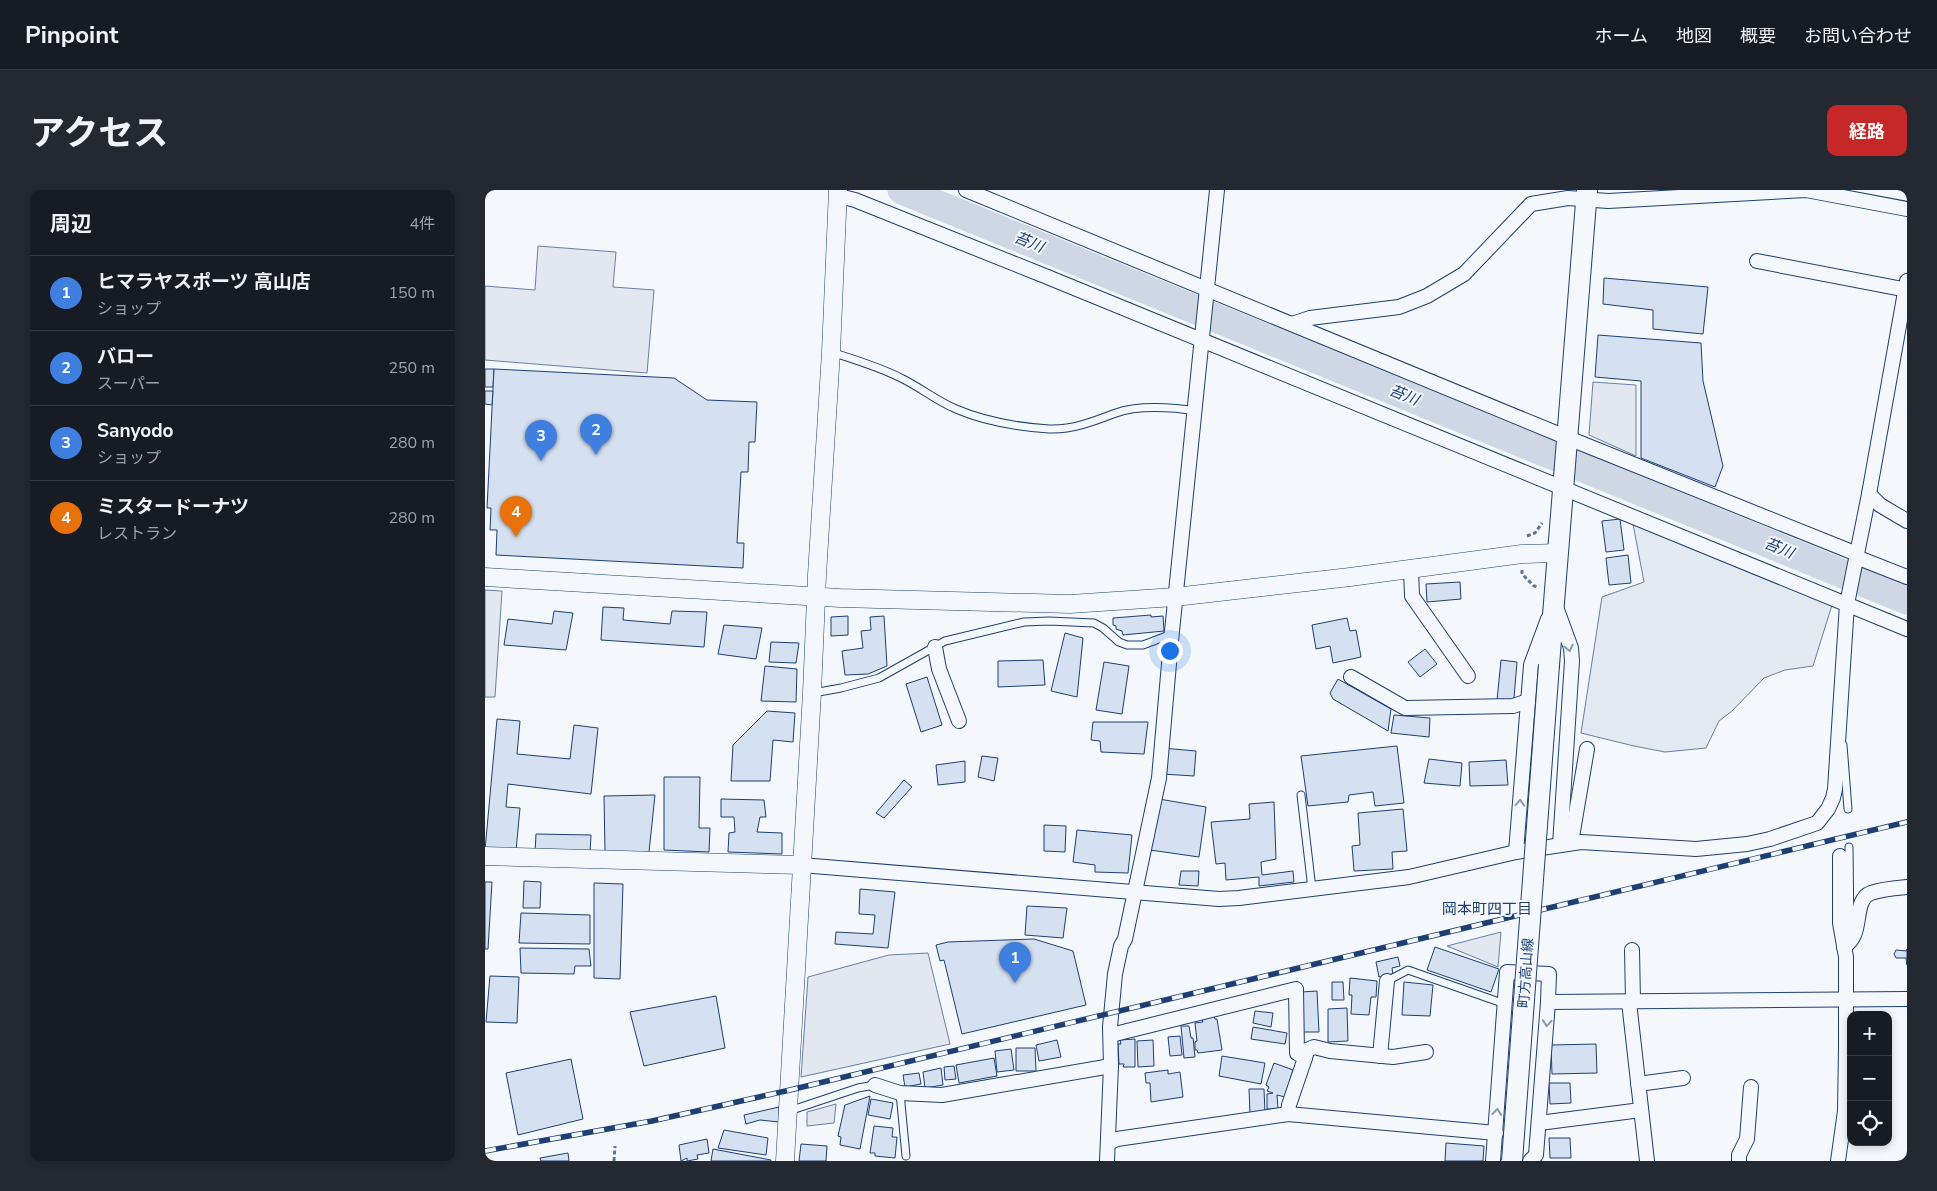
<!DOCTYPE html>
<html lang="ja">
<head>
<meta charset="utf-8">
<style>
	body { margin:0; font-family:"Nunito Sans","Noto Sans JP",sans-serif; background:#242831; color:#f1f3f6 }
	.controls { position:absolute; right:15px; bottom:15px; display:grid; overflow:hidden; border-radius:10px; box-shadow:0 2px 8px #0003 }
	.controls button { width:45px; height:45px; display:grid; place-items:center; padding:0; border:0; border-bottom:1px solid #363941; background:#171b24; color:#f1f3f6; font:25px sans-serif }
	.you { position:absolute; left:684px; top:460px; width:18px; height:18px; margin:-12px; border:4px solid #fff; border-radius:50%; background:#1a73e8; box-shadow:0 0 0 8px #1a73e833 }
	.badge { display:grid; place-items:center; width:32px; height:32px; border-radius:50%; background:#c62828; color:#fff; font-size:16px; font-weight:700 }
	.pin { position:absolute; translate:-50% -41px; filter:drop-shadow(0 1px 2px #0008) }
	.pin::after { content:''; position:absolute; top:26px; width:18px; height:15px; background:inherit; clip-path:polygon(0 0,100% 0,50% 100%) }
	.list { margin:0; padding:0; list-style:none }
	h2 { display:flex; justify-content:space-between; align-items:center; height:65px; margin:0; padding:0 20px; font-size:21px }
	h2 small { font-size:16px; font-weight:400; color:#9ea1a6 }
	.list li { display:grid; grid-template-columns:32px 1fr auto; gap:15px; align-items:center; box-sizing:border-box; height:75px; padding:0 20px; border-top:1px solid #363941 }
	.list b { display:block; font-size:19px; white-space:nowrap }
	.list p { margin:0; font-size:16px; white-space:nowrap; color:#9ea1a6 }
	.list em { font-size:16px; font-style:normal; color:#9ea1a6 }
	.icon { flex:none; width:28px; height:28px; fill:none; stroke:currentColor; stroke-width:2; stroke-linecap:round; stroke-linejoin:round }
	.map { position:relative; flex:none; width:1422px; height:971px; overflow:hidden; border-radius:10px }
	header { display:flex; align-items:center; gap:30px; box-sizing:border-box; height:70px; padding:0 25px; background:#171b24; border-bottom:1px solid #363941 }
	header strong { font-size:24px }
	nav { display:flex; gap:28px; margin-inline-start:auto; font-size:18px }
	.intro { display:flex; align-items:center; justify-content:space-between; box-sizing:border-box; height:120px; padding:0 30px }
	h1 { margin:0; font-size:35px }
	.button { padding:12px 22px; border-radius:10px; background:#c62828; color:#fff; font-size:18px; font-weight:700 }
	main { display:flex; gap:30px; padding:0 30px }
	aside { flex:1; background:#171b24; border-radius:10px; box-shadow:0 2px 8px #0003 }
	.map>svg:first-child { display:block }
</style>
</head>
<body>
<header>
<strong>Pinpoint</strong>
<nav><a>ホーム</a><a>地図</a><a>概要</a><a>お問い合わせ</a></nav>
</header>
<div class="intro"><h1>アクセス</h1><a class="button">経路</a></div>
<main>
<aside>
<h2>周辺<small>4件</small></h2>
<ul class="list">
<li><span class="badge" style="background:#3f7fe0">1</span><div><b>ヒマラヤスポーツ 高山店</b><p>ショップ</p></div><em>150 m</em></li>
<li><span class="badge" style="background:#3f7fe0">2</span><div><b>バロー</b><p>スーパー</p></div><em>250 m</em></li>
<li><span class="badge" style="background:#3f7fe0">3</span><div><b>Sanyodo</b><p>ショップ</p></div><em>280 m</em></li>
<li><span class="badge" style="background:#e8710a">4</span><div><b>ミスタードーナツ</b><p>レストラン</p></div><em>280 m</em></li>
</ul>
</aside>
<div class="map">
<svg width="1422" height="971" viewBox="0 0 1422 971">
	<rect width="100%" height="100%" fill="#f4f7fb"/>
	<path fill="#e3e9f0" stroke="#687fa3" d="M1148 334 1347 415 1328 476 1300 480 1279 488 1247 521 1234 531 1221 558 1180 562 1149 556 1096 543 1117 407 1159 392Z"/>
	<g fill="#e3e8f0" stroke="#687fa3">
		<path d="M53 56 131 62 128 97 169 100 162 183 0 170V96L50 100Z"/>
		<path d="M1108 192 1151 195V266L1104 245Z"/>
		<path d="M0 400 17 401 10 507H0Z"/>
		<path d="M1016 742 1013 777 962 756Z"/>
		<path d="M443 763 465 854 316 887 323 787 404 765Z"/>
		<path d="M351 914 349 933 322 936V922Z"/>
	</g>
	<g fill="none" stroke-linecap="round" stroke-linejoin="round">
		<path stroke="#cfd7e4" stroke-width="29" d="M417 0 1422 410"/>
	</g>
	<g fill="#d5e0f0" stroke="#1d3f73">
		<path d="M1119 88 1223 97 1218 144 1168 139V120L1118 114Z"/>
		<path d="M1113 145 1216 153 1218 191 1238 276 1230 297 1156 268V191L1110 187Z"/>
		<path d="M0 179H9L8 197H0Z"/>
		<path d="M9 179 189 188 222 210 272 212 270 252H264L263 282H256L252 353H259L258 378 11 365 12 340H5L6 318H2Z"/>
		<path d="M0 201H8L7 215 0 214Z"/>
		<path d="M1135 329 1139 360 1121 362 1117 331Z"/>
		<path d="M1143 365 1146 393 1124 395 1121 368Z"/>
		<path d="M975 392 976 409 942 412 941 394Z"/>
		<path d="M118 417 139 418 138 430 185 434 187 421 222 422 219 457 116 450Z"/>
		<path d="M69 421 88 423 81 460 19 455 23 429 67 434Z"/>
		<path d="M666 425V427L678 426 679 441 638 445 637 441 631 439V436L628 435V428Z"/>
		<path d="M363 426V445L346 446V427Z"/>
		<path d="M399 426 402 476 383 484 360 485 357 461 378 458 376 441 386 440 385 427Z"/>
		<path d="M862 428 865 441 871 440 876 467 848 473 845 456 831 459 827 435Z"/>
		<path d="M239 435 277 438 271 469 233 464Z"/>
		<path d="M580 443 598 448 592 507 566 501Z"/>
		<path d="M286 452 314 453 311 473 284 472Z"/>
		<path d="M940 459 952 474 935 487 923 472Z"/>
		<path d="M558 470 560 495 513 497V471Z"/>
		<path d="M1016 470 1032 472 1029 508 1025 511 1012 510Z"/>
		<path d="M619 472 644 476 637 524 611 520Z"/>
		<path d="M280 476 312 479 311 512 276 511Z"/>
		<path d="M442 487 457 535 436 542 421 494Z"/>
		<path d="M853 489 906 519 903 541 848 509 845 503Z"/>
		<path d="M282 521 310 523 308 552 288 550 285 591H246L248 555Z"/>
		<path d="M909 525 945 528 944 547 906 543Z"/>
		<path d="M12 529 35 531 32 564 85 569 89 535 113 538 106 604 23 594 21 617 35 618 31 661 0 660Z"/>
		<path d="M608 532H663L659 564 616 562 615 551 606 550Z"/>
		<path d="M912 556 919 613 890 616 888 602 864 605 863 612 823 616 816 566Z"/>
		<path d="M677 558 711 561 709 586 677 584Z"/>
		<path d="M497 566 513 568 509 591 493 587Z"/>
		<path d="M944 569 977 573 975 596 939 593Z"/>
		<path d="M1021 570 1023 595 985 596 984 572Z"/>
		<path d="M480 571V592L453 595 451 575Z"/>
		<path d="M179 587H215L214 638H225L224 662 179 660Z"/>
		<path d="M419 590 427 597 399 628 391 623Z"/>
		<path d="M170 605 164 662H120L119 606Z"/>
		<path d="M236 609 279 610 281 627H275L272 642 297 643V664L243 662 244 643 250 642 249 627H236Z"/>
		<path d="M674 609 721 617 714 667 665 660Z"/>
		<path d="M789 612 791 669 776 672 777 685 808 681 809 692 774 696V687L741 690 740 673 731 674 726 632 765 629 764 614Z"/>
		<path d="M918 619 922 661 907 662 908 679 869 681 867 656 875 655 873 623Z"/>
		<path d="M559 635 581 636 580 662 559 661Z"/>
		<path d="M592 640 647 645 643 683 610 682V675L588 672Z"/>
		<path d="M51 644 106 645 105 663H50Z"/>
		<path d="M696 681H714L713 696 694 695Z"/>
		<path d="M39 691 56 692 55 718H38Z"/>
		<path d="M0 692H7L3 759H0Z"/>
		<path d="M109 693 138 694 135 789 109 788Z"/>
		<path d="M375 699 410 702 403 758 350 754 351 742 388 744 390 725 374 724Z"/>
		<path d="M542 716 582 718 578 748 540 745Z"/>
		<path d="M36 723 105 725V754L34 753Z"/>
		<path d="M549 749 588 761 601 815 477 844 459 770 455 771 451 755 463 752Z"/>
		<path d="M950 757 1014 779 1006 802 942 780Z"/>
		<path d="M35 758 104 759 106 776H90L89 784 36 783Z"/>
		<path d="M1422 759V775L1421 768H1411L1409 764 1411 760 1422 761Z"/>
		<path d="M913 767 915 776 907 778 908 784 894 787 891 772Z"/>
		<path d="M5 786 34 787 32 833 1 832Z"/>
		<path d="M865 788 892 791 891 807H886L884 825 866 824 867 805H864Z"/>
		<path d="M847 792H858L859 810H847Z"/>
		<path d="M919 792 948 795 945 826 917 825Z"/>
		<path d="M832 801 834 842H816V802Z"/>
		<path d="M231 806 240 858 159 876 145 822Z"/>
		<path d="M862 818 863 851 843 852V819Z"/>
		<path d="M770 821 788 823 786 837 768 833Z"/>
		<path d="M729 826 730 829H732L737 860 713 863 712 860H710V852L712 851 710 833 718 832 717 829Z"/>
		<path d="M696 836H704L706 848H708L710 867 699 868Z"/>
		<path d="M768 837 802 843 800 854 766 849Z"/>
		<path d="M695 846 697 865 685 866 683 847Z"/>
		<path d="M650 849V877H638L639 874H634L633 854H636L635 850Z"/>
		<path d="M572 850 576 867 554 871 551 855Z"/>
		<path d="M668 850 669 876 653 877 652 851Z"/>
		<path d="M1111 854 1112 883 1067 884 1066 855Z"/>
		<path d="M531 858H550L551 881H531Z"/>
		<path d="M526 859 529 880 512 882 510 861Z"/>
		<path d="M737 866 780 873 776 894 734 886Z"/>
		<path d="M509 868 512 886 474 893 471 875Z"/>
		<path d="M86 869 98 929 33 945 21 883Z"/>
		<path d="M789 873 808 880 800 907 792 905 793 919H782V904L788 903 782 901 784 897 781 895Z"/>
		<path d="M469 876 471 889 460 890 459 877Z"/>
		<path d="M456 878 458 895 440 898 438 882Z"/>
		<path d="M683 880V884L695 882 698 907 666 912 665 893H661L660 883Z"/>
		<path d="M434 883 436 894 420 897 418 885Z"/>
		<path d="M1064 893H1085L1086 913 1065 914Z"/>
		<path d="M764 899H779L780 923 765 924Z"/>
		<path d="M385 906 375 959 355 955 356 947 353 946 360 915Z"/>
		<path d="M386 909 408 913 405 929 383 925Z"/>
		<path d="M294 917V932L275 930 261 934 259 925Z"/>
		<path d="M389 936 408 938 407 947H412L410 968 390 966V963H385Z"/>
		<path d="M239 940 283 948 281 965 233 958Z"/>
		<path d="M1064 948H1085L1086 968H1065Z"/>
		<path d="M222 949 224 963 212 965 213 969 202 971V968L196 971 194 955Z"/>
		<path d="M961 953 999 956 998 971H960Z"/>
		<path d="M316 954 342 956 341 971H314Z"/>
		<path d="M228 959 286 970V971H226Z"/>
		<path d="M83 963 84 971H56L55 968Z"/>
	</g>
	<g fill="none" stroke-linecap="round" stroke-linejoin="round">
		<defs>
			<g id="service">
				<path d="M346 162C371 170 395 177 418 189 436 198 452 211 471 219 499 231 534 237 564 239 587 240 610 231 631 223 651 215 689 217 710 221"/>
				<path d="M328 503 356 498 394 488 460 451 539 432 564 431 609 433 618 438 634 452 642 455H658L687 444"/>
				<path d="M1358 555 1363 619"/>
				<path d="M816 605 827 699"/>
				<path d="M1364 657 1365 744"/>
				<path d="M902 791 923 780 1020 814"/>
				<path d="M415 903 421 966"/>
				<path d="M304 921 373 898 390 895"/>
			</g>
			<g id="minor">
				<path d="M481 0 1083 248 1372 364"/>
				<path d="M354 6 370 10 560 86 1422 439"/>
				<path d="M1272 71 1422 100"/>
				<path d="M807 134 825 128 914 117 942 106 979 84 1046 14 1083 8 1123 11 1321 0 1422 19"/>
				<path d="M1384 304 1395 315 1422 331"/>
				<path d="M1371 367 1422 387"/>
				<path d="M926 379 927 406 983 486"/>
				<path d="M1071 417 1086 458 1087 471 1075 655"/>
				<path d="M450 457 454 479 474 531"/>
				<path d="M866 487 920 518 1028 516 1043 511"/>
				<path d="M1086 653 1102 559"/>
				<path d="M1031 662 1046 475 1063 429"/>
				<path d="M316 675 734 709 754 708 924 687 1031 662 1096 652 1211 659 1262 654 1285 649 1332 633 1343 619 1348 608 1350 599 1362 414 1384 304 1422 91"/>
				<path d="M1359 757C1363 754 1367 750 1369 745 1375 733 1371 708 1386 703 1397 699 1411 698 1422 697"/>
				<path d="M1147 760 1148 811"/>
				<path d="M1063 812 1422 809"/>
				<path d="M1144 812 1162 971"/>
				<path d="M626 845 811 799 812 863 820 868 804 915 803 924"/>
				<path d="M895 866 902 791"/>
				<path d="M820 868 822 860 829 857 845 861 908 867 941 862"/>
				<path d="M1153 894 1198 888"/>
				<path d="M390 895 415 903 457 905 626 876"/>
				<path d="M1054 933 1156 920"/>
				<path d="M623 953 632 949 803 924 1011 943"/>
				<path d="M622 971 626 876 625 837 630 784 636 756 640 749 674 588 686 451 732 0"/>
				<path d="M1008 971 1022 782 1064 784 1063 812 1051 965 1045 971"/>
				<path d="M1254 971V965L1262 949 1266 897"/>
				<path d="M1353 971 1360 921 1361 857V767L1355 733V666"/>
			</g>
			<g id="tertiary">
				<path d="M0 387 355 408 585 414 690 407 865 387 1037 364 1073 363"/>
				<path d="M0 666 316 675"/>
				<path d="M300 971 327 503 332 385 346 162 353 0"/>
			</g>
			<path id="secondary" d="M1064 475 1102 0"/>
		</defs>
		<use href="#service" stroke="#1d3f73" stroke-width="9"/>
		<use href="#minor" stroke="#1d3f73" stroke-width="16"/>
		<use href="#tertiary" stroke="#1d3f73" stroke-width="19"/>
		<use href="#secondary" stroke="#1d3f73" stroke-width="22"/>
		<g stroke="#5e769c" stroke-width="3" stroke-dasharray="4 2.5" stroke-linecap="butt">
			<path d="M1042 346 1050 343 1057 333"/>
			<path d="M1037 380V384L1049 396 1054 397"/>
			<path d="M129 971 130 956"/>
		</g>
		<use href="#service" stroke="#f4f7fb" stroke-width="7"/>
		<use href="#minor" stroke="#f4f7fb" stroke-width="14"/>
		<use href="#tertiary" stroke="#f4f7fb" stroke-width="18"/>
		<use href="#secondary" stroke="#f4f7fb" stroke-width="20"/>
		<defs>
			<path id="rail" d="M0 961 167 931 305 900 1422 632"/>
		</defs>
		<use href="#rail" stroke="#1d3f73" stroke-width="5.5"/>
		<use href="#rail" stroke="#f4f7fb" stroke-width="4" stroke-dasharray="11" stroke-linecap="butt"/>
		<defs>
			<path id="secondary-bridge" d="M1027 971 1064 475"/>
		</defs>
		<use href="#secondary-bridge" stroke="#1d3f73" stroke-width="22" stroke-linecap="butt"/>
		<use href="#secondary-bridge" stroke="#f4f7fb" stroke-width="20"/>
	</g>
	<defs><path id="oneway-chevron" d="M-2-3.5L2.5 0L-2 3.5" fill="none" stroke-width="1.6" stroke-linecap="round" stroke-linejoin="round" transform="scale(1.25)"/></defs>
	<g stroke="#889bb7">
		<use href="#oneway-chevron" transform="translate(1084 458) rotate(77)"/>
		<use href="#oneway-chevron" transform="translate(1035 613) rotate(-86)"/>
		<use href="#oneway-chevron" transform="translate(1062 833) rotate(95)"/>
		<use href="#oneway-chevron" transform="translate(1012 922) rotate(-85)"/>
	</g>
	<g text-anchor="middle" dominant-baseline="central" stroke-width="4" stroke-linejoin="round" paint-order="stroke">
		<g font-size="14" fill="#1d3f73" stroke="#f4f7fb">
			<text transform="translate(1041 783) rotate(-86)">町方高山線</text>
		</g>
		<g font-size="15" font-style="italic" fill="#1d3f73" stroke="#f4f7fb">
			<text transform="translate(544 52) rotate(22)">苔川</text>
			<text transform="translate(919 205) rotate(22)">苔川</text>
			<text transform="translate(1294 358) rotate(22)">苔川</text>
		</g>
		<g font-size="15" fill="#1d3f73" stroke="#f4f7fb">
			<text x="1002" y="719">岡本町四丁目</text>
		</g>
	</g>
</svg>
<div class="controls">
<button>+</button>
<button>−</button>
<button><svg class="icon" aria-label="locate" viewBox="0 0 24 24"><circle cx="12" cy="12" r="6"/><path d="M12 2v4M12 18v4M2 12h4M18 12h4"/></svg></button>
</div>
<div class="you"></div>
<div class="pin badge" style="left:530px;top:793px;background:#3f7fe0">1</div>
<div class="pin badge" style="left:111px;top:265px;background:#3f7fe0">2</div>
<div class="pin badge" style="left:56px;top:271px;background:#3f7fe0">3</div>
<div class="pin badge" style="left:31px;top:347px;background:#e8710a">4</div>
</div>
</main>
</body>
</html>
